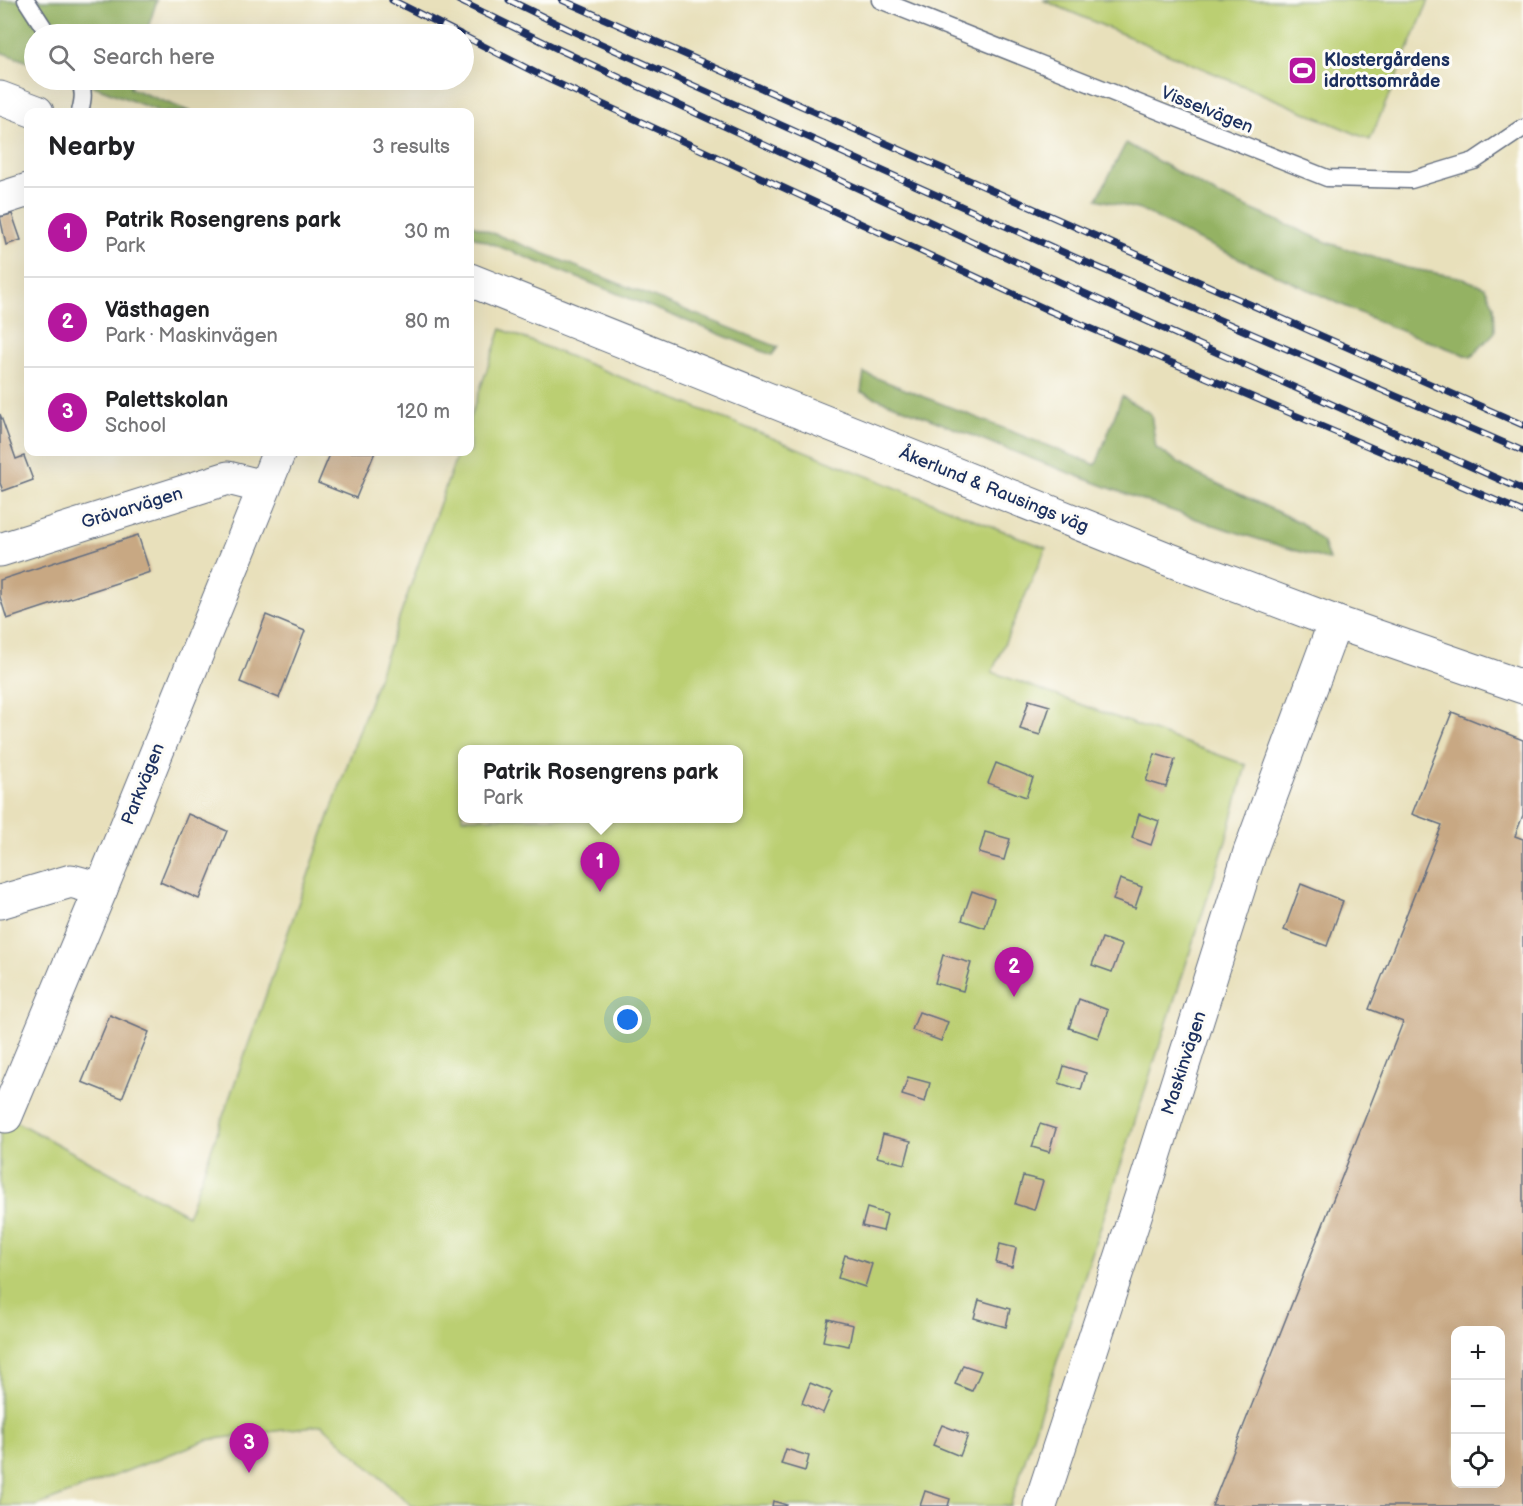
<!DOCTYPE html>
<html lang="en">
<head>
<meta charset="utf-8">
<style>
	body { margin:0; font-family:"Balsamiq Sans",sans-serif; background:#f2f2f2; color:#202124 }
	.controls { position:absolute; right:18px; bottom:18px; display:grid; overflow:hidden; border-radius:12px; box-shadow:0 6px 24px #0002 }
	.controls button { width:54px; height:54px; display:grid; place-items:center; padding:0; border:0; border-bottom:2px solid #e0e0e0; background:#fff; color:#202124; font:30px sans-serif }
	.you { position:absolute; left:628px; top:1020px; width:21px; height:21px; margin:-15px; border:4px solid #fff; border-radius:50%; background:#1a73e8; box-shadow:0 0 0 9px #1a73e833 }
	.badge { display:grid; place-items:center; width:39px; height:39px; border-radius:50%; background:#b5179e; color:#fff; font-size:20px; font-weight:700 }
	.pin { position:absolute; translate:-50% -50px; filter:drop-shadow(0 2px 3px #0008) }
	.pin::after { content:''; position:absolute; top:32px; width:21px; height:18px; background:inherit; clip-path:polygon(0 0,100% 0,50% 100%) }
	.popup { position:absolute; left:458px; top:745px; width:285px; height:78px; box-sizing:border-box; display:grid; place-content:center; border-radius:12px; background:#fff; filter:drop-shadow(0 2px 4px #0005); font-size:20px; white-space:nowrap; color:#757577 }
	.popup b { font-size:22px; color:#202124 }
	.popup::after { content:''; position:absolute; left:50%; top:100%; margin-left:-12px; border:12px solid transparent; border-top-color:#fff }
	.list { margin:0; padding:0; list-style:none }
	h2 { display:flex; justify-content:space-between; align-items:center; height:78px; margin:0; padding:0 24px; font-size:26px }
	h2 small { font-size:20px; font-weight:400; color:#757577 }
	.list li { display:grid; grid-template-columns:39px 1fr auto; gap:18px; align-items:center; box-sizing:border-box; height:90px; padding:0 24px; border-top:2px solid #e0e0e0 }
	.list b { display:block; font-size:22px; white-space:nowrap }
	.list p { margin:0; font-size:20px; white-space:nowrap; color:#757577 }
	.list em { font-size:20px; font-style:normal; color:#757577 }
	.icon { flex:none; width:33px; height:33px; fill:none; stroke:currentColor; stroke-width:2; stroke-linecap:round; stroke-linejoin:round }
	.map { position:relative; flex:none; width:1523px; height:1506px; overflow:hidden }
	.search { position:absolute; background:#fff; box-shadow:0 6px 24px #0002; left:24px; top:24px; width:450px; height:66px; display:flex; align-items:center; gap:15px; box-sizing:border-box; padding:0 21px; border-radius:33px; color:#757577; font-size:22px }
	.panel { position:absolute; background:#fff; box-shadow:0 6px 24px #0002; left:24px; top:108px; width:450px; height:348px; border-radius:12px }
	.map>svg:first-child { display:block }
</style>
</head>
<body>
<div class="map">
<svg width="1523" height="1506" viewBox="0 0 1523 1506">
	<rect width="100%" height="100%" fill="#fdfcf7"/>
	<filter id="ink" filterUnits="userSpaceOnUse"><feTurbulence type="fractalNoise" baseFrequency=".0167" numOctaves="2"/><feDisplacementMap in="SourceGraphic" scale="12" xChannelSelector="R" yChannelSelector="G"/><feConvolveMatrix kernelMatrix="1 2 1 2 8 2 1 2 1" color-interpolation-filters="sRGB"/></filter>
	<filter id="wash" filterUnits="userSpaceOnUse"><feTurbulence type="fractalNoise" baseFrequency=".008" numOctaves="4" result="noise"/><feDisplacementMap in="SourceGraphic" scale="24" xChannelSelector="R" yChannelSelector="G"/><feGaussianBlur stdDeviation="1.35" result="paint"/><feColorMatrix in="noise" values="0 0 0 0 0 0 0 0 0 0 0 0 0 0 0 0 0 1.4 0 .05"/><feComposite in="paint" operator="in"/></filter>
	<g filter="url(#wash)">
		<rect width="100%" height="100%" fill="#e8e0bb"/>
		<g fill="#bbcf72" stroke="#6b7f68" stroke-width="1.5" fill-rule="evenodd">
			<path d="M1043 0H1429L1370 140Z"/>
			<path d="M501 329 1046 548 992 672 1246 765 1226 841 1010 1506H412L322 1425 207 1440 36 1506H0V1113L188 1215 458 452H470V418ZM462 750H738V818H462Z"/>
		</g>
		<g fill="#94b264" stroke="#587061" stroke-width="1.5">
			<path d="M0 0H157L146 34H34V64L0 52Z"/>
			<path d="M78 80H132L130 88 191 112H161Z"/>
			<path d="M1126 143 1216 194 1329 243 1407 268 1459 277 1485 287 1494 306 1495 332 1471 357 1391 327 1192 237 1144 211 1097 199Z"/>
			<path d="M470 224 778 347 772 355 470 235Z"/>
			<path d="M864 373 1096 465 1122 396 1151 414 1156 448 1197 474 1301 523 1323 543 1329 560C1169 516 1016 452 861 392Z"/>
		</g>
		<g id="blocks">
			<g fill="#c8a883" fill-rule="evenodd">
				<path d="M12 214 21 240 6 245 0 217Z"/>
				<path d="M0 414 16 459 24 456 33 480 3 491 0 483Z"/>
				<path d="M331 452H375L356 498 318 483Z"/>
				<path d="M138 535 150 572 7 619 0 597V580Z"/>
				<path d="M266 615 305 631 279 698 240 682Z"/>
				<path d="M1029 700 1050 706 1040 735 1020 729Z"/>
				<path d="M1452 712 1523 740V815L1515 836 1523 839V1506H1212L1403 1022 1369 1009 1442 825 1412 814ZM1456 1330H1500V1484H1455Z"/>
				<path d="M1155 754 1175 760 1166 787 1146 781Z"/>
				<path d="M996 763 1033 778 1026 797 988 783Z"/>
				<path d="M188 814 227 831 199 899 160 882Z"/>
				<path d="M1139 814 1159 821 1151 845 1132 838Z"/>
				<path d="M985 832 1010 839 1004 860 979 853Z"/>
				<path d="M1120 879 1142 887 1135 908 1113 900Z"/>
				<path d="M1301 884 1343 901 1327 946 1284 930Z"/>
				<path d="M972 891 994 899 985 928 962 920Z"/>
				<path d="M1102 938 1122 945 1112 972 1092 965Z"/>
				<path d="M943 955 971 963 963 991 935 983Z"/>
				<path d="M1079 999 1108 1010 1098 1038 1069 1028Z"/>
				<path d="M919 1012 948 1022 941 1041 912 1030Z"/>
				<path d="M110 1015 149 1032 122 1098 82 1082Z"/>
				<path d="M1064 1066 1086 1073 1081 1090 1059 1083Z"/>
				<path d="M908 1077 930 1083 925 1102 902 1095Z"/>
				<path d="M1040 1124 1056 1129 1049 1152 1032 1147Z"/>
				<path d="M883 1134 911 1141 905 1164 877 1157Z"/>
				<path d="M1023 1176 1043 1181 1034 1210 1015 1204Z"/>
				<path d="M867 1208 887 1214 883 1231 862 1226Z"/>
				<path d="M1000 1244 1016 1248 1012 1267 996 1263Z"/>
				<path d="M845 1255 872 1264 865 1287 838 1278Z"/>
				<path d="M979 1300 1010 1309 1006 1327 974 1318Z"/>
				<path d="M828 1319 853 1325 849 1346 823 1341Z"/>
				<path d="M963 1365 981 1371 972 1391 955 1384Z"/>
				<path d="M810 1383 832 1392 823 1413 802 1403Z"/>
				<path d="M942 1425 968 1435 960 1456 933 1445Z"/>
				<path d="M786 1449 809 1456 805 1471 781 1464Z"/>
				<path d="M925 1491 950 1499 948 1506H920Z"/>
				<path d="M773 1501 787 1505 786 1506H772Z"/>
			</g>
		</g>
	</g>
	<g filter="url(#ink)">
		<use href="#blocks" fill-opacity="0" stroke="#636d7f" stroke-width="1.5"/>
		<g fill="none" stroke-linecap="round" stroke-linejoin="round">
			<defs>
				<g id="service">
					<path d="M26 0 48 34"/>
					<path d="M880 0 1327 178 1411 180 1474 161 1523 128"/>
					<path d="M78 80C85 90 83 100 80 112"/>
				</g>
				<g id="minor">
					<path d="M0 98 37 112"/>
					<path d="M0 199 28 190"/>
					<path d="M470 280 1165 558 1335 622 1523 687"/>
					<path d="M0 550 228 478 264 487"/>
					<path d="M0 902 71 881 101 889"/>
					<path d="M6 1116 101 889 279 452"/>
					<path d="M1040 1506 1148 1176 1250 852 1335 622"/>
				</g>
			</defs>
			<use href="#service" stroke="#636d7f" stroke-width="19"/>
			<use href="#minor" stroke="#636d7f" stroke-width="35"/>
			<use href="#service" stroke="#fff" stroke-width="16"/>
			<use href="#minor" stroke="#fff" stroke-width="33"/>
			<defs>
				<g id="rail">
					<path d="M392 0 460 34"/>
					<path d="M458 0 560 50 1064 284 1523 490"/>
					<path d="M509 0 568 29 1074 257 1523 451"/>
					<path d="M562 0 1523 425"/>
					<path d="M464 36 546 78 1050 311 1523 512"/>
				</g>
			</defs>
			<use href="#rail" stroke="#1b2f5e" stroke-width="7"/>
			<use href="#rail" stroke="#fdfcf7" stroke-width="4.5" stroke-dasharray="14" stroke-linecap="butt"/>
		</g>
	</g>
	<defs>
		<symbol id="stadium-square" viewBox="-11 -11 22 22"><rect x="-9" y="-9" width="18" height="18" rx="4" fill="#b5179e" stroke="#fdfcf7"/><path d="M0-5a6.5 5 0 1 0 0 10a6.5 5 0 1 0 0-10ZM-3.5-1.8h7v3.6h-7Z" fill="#fff"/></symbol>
	</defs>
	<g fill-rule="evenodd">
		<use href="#stadium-square" x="1286" y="54" width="33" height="33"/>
	</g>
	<g text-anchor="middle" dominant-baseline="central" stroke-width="6" stroke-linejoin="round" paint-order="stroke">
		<g font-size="18" font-weight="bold" fill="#1b2f5e" stroke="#fdfcf7" text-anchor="start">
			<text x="1324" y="60">Klostergårdens<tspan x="1324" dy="21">idrottsområde</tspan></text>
		</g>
		<g font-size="18" fill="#1b2f5e" stroke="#fdfcf7">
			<text transform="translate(1207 110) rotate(22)">Visselvägen</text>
			<text transform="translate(994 490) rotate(22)">Åkerlund &amp; Rausings väg</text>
			<text transform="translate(132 508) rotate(-17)">Grävarvägen</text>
			<text transform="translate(143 784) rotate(-68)">Parkvägen</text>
			<text transform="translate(1184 1063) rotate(-72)">Maskinvägen</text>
		</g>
	</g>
</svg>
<div class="controls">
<button>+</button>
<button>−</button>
<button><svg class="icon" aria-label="locate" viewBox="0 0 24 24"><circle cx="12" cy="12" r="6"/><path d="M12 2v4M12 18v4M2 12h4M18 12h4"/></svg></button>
</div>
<div class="you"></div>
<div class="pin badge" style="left:600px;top:892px">1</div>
<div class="popup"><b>Patrik Rosengrens park</b>Park</div>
<div class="pin badge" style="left:1014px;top:997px">2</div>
<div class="pin badge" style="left:249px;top:1473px">3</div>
<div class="search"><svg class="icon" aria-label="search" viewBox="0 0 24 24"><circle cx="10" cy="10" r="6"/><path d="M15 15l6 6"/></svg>Search here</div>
<section class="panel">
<h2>Nearby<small>3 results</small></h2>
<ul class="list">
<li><span class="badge">1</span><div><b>Patrik Rosengrens park</b><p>Park</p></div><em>30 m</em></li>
<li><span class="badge">2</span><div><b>Västhagen</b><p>Park · Maskinvägen</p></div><em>80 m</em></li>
<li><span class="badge">3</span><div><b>Palettskolan</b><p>School</p></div><em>120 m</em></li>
</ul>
</section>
</div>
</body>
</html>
